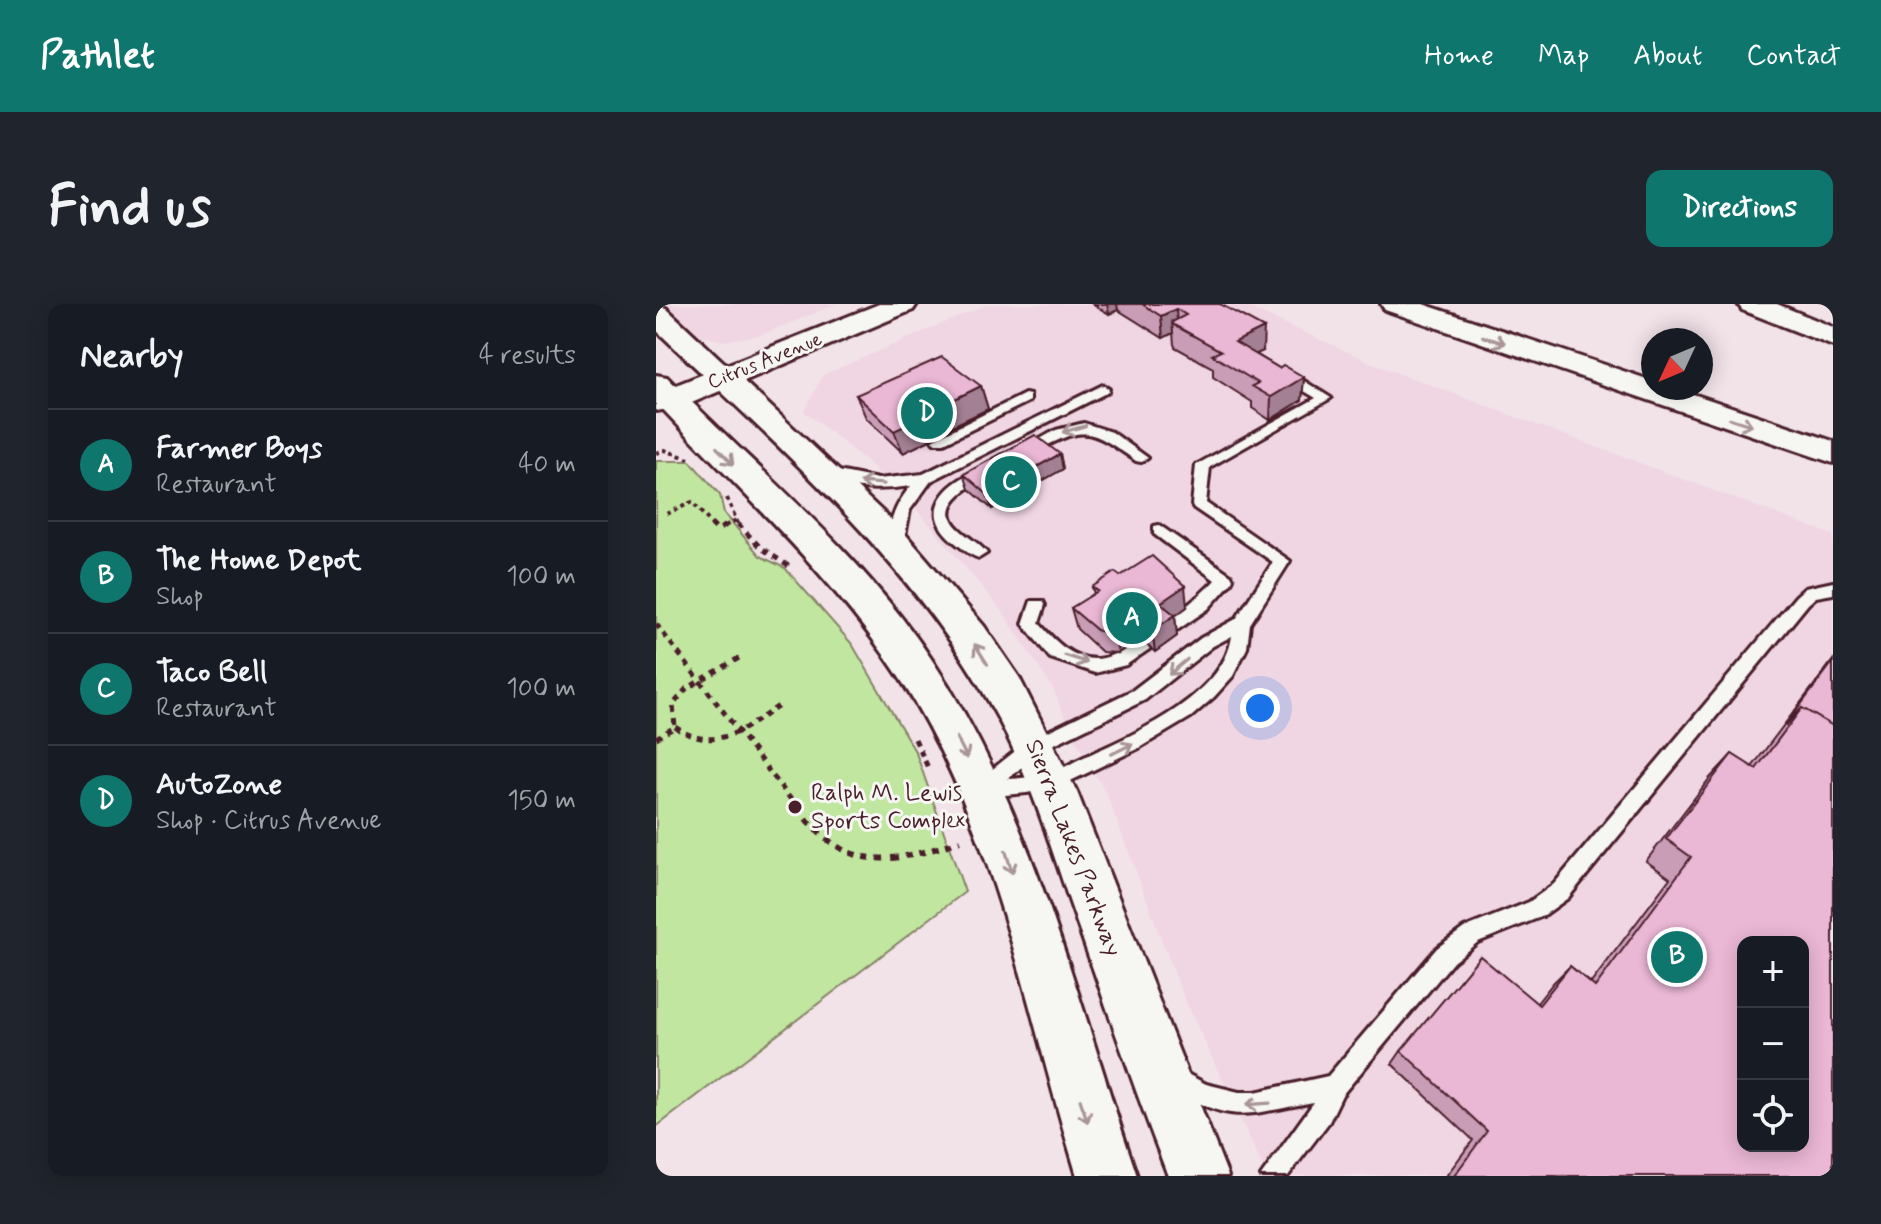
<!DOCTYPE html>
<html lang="en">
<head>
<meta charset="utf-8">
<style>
	body { margin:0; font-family:Mynerve,sans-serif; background:#20242c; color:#f1f3f6 }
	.controls { position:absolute; right:24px; bottom:24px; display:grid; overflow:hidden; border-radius:16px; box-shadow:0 4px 20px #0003 }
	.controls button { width:72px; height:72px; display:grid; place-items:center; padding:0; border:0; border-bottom:2px solid #363941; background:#171b24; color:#f1f3f6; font:40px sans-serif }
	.compass { position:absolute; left:985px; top:24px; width:72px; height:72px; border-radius:50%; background:#171b24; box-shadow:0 4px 20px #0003; rotate:226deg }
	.you { position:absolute; left:604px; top:404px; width:28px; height:28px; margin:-20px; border:6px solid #fff; border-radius:50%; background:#1a73e8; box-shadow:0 0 0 12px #1a73e833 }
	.badge { display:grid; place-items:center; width:52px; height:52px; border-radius:50%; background:#0f766e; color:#fff; font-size:26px; font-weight:700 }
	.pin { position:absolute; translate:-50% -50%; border:4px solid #fff; box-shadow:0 2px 8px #0006 }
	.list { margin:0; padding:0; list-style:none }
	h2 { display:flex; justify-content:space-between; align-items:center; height:104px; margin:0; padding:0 32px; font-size:34px }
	h2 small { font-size:26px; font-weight:400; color:#9ea1a6 }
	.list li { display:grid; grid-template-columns:52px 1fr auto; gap:24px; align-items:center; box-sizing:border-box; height:112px; padding:0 32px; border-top:2px solid #363941 }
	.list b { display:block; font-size:30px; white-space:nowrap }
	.list p { margin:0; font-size:26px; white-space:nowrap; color:#9ea1a6 }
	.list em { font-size:26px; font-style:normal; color:#9ea1a6 }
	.icon { flex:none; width:44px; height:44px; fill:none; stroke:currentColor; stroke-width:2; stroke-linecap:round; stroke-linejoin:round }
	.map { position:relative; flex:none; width:1177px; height:872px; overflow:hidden; border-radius:16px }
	header { display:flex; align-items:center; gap:48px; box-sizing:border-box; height:112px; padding:0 40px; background:#0f766e; color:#fff }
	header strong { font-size:38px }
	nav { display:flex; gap:44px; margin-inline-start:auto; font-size:28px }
	.intro { display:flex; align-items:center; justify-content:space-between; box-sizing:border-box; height:192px; padding:0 48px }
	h1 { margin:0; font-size:56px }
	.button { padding:20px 36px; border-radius:16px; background:#0f766e; color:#fff; font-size:28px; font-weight:700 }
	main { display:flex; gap:48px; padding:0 48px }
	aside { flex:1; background:#171b24; border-radius:16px; box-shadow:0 4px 20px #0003 }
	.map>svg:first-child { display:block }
</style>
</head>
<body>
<header>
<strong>Pathlet</strong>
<nav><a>Home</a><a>Map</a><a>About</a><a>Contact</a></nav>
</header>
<div class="intro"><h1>Find us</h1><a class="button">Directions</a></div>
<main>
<aside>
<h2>Nearby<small>4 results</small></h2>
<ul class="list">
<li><span class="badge">A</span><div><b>Farmer Boys</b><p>Restaurant</p></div><em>40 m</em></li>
<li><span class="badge">B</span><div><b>The Home Depot</b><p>Shop</p></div><em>100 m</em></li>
<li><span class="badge">C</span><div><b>Taco Bell</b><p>Restaurant</p></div><em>100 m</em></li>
<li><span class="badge">D</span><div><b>AutoZone</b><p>Shop · Citrus Avenue</p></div><em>150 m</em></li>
</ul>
</aside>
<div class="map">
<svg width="1177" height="872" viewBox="0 0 1177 872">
	<rect width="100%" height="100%" fill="#f2e3e9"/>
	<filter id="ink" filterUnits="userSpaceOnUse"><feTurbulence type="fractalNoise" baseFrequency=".0125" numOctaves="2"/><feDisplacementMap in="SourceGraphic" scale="16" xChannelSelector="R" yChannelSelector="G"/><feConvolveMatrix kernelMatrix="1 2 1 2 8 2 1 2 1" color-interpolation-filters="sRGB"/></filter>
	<g filter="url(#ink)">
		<g fill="#f0d6e3" fill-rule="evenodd">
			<path d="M8 0H181L105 31 68 37 41 31Z"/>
			<path d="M332 0H585L721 61 1177 231V872H611L527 692 451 491 414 426 397 385 346 307 267 213 215 161 148 107 167 71ZM1087 638H1147V842H1087Z"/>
		</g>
		<path fill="#c1e6a0" stroke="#868266" stroke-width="2" d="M0 157H34L64 191 68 209 104 252 129 264 196 340 260 449 309 588 0 823Z"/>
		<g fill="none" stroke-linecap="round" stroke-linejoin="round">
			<defs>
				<g id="service">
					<path d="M623 66H631L675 94 554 163 550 199 634 257 594 320 591 344 577 372 558 393 535 413 483 444 406 481 371 489 328 493 319 491 317 485 319 479 372 437 477 386 545 334 580 315 617 258 538 204 536 201 540 161 660 94 623 72ZM576 332C568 392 477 431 428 453 417 458 406 465 395 469 381 473 366 474 352 475L384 447 489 396 557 342Z"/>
					<path d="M447 81 453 85 452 88 275 177 254 206 246 247H236C228 225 240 199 255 182 229 186 186 188 165 170L172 165 222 175 267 170Z"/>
					<path d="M369 90 374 91V97L288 139H278L276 136Z"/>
					<path d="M428 119 456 128 492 154 485 158 480 157C429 121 428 122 373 151L368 152 361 148 400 126Z"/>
					<path d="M331 163 338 167 336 170C318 180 277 200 302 224 311 233 323 239 331 249L323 254C313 251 305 243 297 237 258 204 296 174 331 163Z"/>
					<path d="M503 221 575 271 577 275 575 279 552 305 470 361 439 369 394 354 367 320 375 297H387L389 301 383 319C398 336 415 355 440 355 467 356 541 296 559 276L498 230V222Z"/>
					<path d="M1177 278V290L1160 293 1152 300 912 594 887 612 822 638 797 658 686 791 673 818 632 872H605L658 798C588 811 579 821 512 784L508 776 512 768 520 764 550 780 583 788H599L672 772 781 644 808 624 873 598 898 580 1140 292 1149 284Z"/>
				</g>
				<g id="tertiary">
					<path d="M0 1 10 4 245 225 328 322 363 373 421 488 572 872H512C477 782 446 690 414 599 391 531 369 460 333 398 250 252 119 140 0 26Z"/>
					<path d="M0 71 11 73C100 165 205 248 276 356 379 512 421 697 481 872H421C370 706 340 524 245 376 178 272 84 188 0 98Z"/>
				</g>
				<path id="secondary" d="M223 0H261L257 6 26 103 0 107V89Z"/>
				<g id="motorway">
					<path d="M725 0H767L997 77V84H1019L1177 137V159L729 6Z"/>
					<path d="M1082 0H1121L1177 23V42L1086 6Z"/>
				</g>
			</defs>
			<use href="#service" stroke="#4a1f2b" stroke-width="6"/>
			<use href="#tertiary" stroke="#4a1f2b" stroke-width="6"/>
			<use href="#secondary" stroke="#4a1f2b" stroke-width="6"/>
			<use href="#motorway" stroke="#4a1f2b" stroke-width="6"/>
			<g stroke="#4a1f2b" stroke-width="4" stroke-dasharray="4 4" stroke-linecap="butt">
				<path d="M0 149 9 146 33 155"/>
				<path d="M71 194 83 222"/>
				<path d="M11 210 36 198 57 222"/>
				<path d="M69 222 82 215"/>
			</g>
			<g stroke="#4a1f2b" stroke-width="5" stroke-dasharray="6 6" stroke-linecap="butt">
				<path d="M55 220 61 226 73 220"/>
				<path d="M82 220 104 243 134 263"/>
				<path d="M0 320 143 506"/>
				<path d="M19 423C61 451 91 423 127 399"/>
				<path d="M0 434 19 423 17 401 30 385 88 351"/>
				<path d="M259 435 273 466"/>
			</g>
			<path stroke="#4a1f2b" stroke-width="6" stroke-dasharray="7 7" stroke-linecap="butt" d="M141 504C192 570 232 560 304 537"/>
			<use href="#service" fill="#f6f6f2" fill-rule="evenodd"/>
			<use href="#tertiary" fill="#f6f6f2" fill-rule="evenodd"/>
			<use href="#secondary" fill="#f6f6f2" fill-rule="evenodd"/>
			<use href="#motorway" fill="#f6f6f2" fill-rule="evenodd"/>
		</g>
		<g fill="#c99db6" stroke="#4a1f2b" stroke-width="2">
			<path d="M436 0H564L607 47 600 50 623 64 648 73 646 96 614 116 596 104V98L557 73V64L519 43 518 40 517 29 507 34 462 6 453 10Z"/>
			<path d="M325 82 332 105 273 133 274 136 247 149 210 114 200 91Z"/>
			<path d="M404 150 407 165 336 205 313 185 308 170Z"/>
			<path d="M464 272 531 303 519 312 521 332 499 348 484 335 462 349 446 348 421 325 415 304 438 290 436 283Z"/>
			<path d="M1177 356V872H790L817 836 736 760 745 747 881 699 897 679 914 662 935 679 1014 574 990 557 1054 474 1076 450 1096 463Z"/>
		</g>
		<g fill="#a48094" stroke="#4a1f2b" stroke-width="2">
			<path d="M451 0H461L462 6 453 10Z"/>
			<path d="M520 5 521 23 516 18 517 29 507 34 505 12Z"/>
			<path d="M608 24 607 47 579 60V38Z"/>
			<path d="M648 73 646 96 614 116 615 93Z"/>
			<path d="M325 82 332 105 273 133 274 136 247 149 238 127 264 112Z"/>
			<path d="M404 150 407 165 336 205 331 190Z"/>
			<path d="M529 282 531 303 519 312 521 332 499 348 496 327 504 299Z"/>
			<path d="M480 314 484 335 462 349 458 328Z"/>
		</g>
		<g fill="#eab7d4" stroke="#4a1f2b" stroke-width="2" fill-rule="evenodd">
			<path d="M486 0H564L608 24 579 38 623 64 627 61 648 73 615 93 596 82 602 79 556 51 565 47 518 21 516 18 530 11 520 5 505 12Z"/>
			<path d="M286 53 325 82 264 112 266 114 238 127 200 91Z"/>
			<path d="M379 131 404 150 331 190 308 170Z"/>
			<path d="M496 252 529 282 504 299 519 311 496 327 480 314 458 328 442 327 415 304 442 287 436 283 459 268 464 272Z"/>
			<path d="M1177 358V422L1146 404 1129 422Z"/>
			<path d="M1146 404 1177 422V872H798L831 827 745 747 824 652 883 701 914 662 939 683 1035 553 1010 535 1076 450 1100 465ZM1087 638H1147V842H1087Z"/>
		</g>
		<defs><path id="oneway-shaft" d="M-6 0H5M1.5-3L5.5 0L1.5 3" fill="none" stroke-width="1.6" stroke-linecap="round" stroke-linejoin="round" transform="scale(2)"/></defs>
		<g stroke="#a99598">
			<use href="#oneway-shaft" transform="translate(838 36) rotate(18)"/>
			<use href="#oneway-shaft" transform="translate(1085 118) rotate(18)"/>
			<use href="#oneway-shaft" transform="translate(418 125) rotate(164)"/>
			<use href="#oneway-shaft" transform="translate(69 152) rotate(46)"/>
			<use href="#oneway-shaft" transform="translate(216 179) rotate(-175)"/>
			<use href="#oneway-shaft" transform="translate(325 350) rotate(-123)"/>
			<use href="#oneway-shaft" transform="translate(420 355) rotate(18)"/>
			<use href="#oneway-shaft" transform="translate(522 363) rotate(140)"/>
			<use href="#oneway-shaft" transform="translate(306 444) rotate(63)"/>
			<use href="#oneway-shaft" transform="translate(466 445) rotate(-26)"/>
			<use href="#oneway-shaft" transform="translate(353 558) rotate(73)"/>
			<use href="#oneway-shaft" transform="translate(602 800) rotate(176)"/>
			<use href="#oneway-shaft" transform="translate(428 807) rotate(71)"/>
		</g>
	</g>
	<circle fill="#4a1f2b" stroke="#f6f6f2" stroke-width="3" cx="139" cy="503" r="8"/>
	<g text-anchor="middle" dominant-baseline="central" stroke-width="6" stroke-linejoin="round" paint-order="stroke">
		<g font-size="20" fill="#4a1f2b" stroke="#f6f6f2">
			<text transform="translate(109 57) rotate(-22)">Citrus Avenue</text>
		</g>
		<g font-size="24" fill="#4a1f2b" stroke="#f6f6f2" text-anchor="start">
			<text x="155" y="489">Ralph M. Lewis<tspan x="155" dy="28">Sports Complex</tspan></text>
		</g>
		<g font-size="24" fill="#4a1f2b" stroke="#f6f6f2">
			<text transform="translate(417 544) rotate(69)">Sierra Lakes Parkway</text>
		</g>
	</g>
</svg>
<div class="controls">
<button>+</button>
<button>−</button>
<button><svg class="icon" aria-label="locate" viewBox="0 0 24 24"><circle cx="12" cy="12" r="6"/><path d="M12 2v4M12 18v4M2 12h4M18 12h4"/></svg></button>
</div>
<svg class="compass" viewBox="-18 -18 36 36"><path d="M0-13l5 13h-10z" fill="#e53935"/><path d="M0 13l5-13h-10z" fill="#9ea1a6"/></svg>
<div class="you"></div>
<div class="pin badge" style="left:476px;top:314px">A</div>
<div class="pin badge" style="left:1021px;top:653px">B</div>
<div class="pin badge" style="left:355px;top:178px">C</div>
<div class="pin badge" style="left:271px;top:109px">D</div>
</div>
</main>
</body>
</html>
